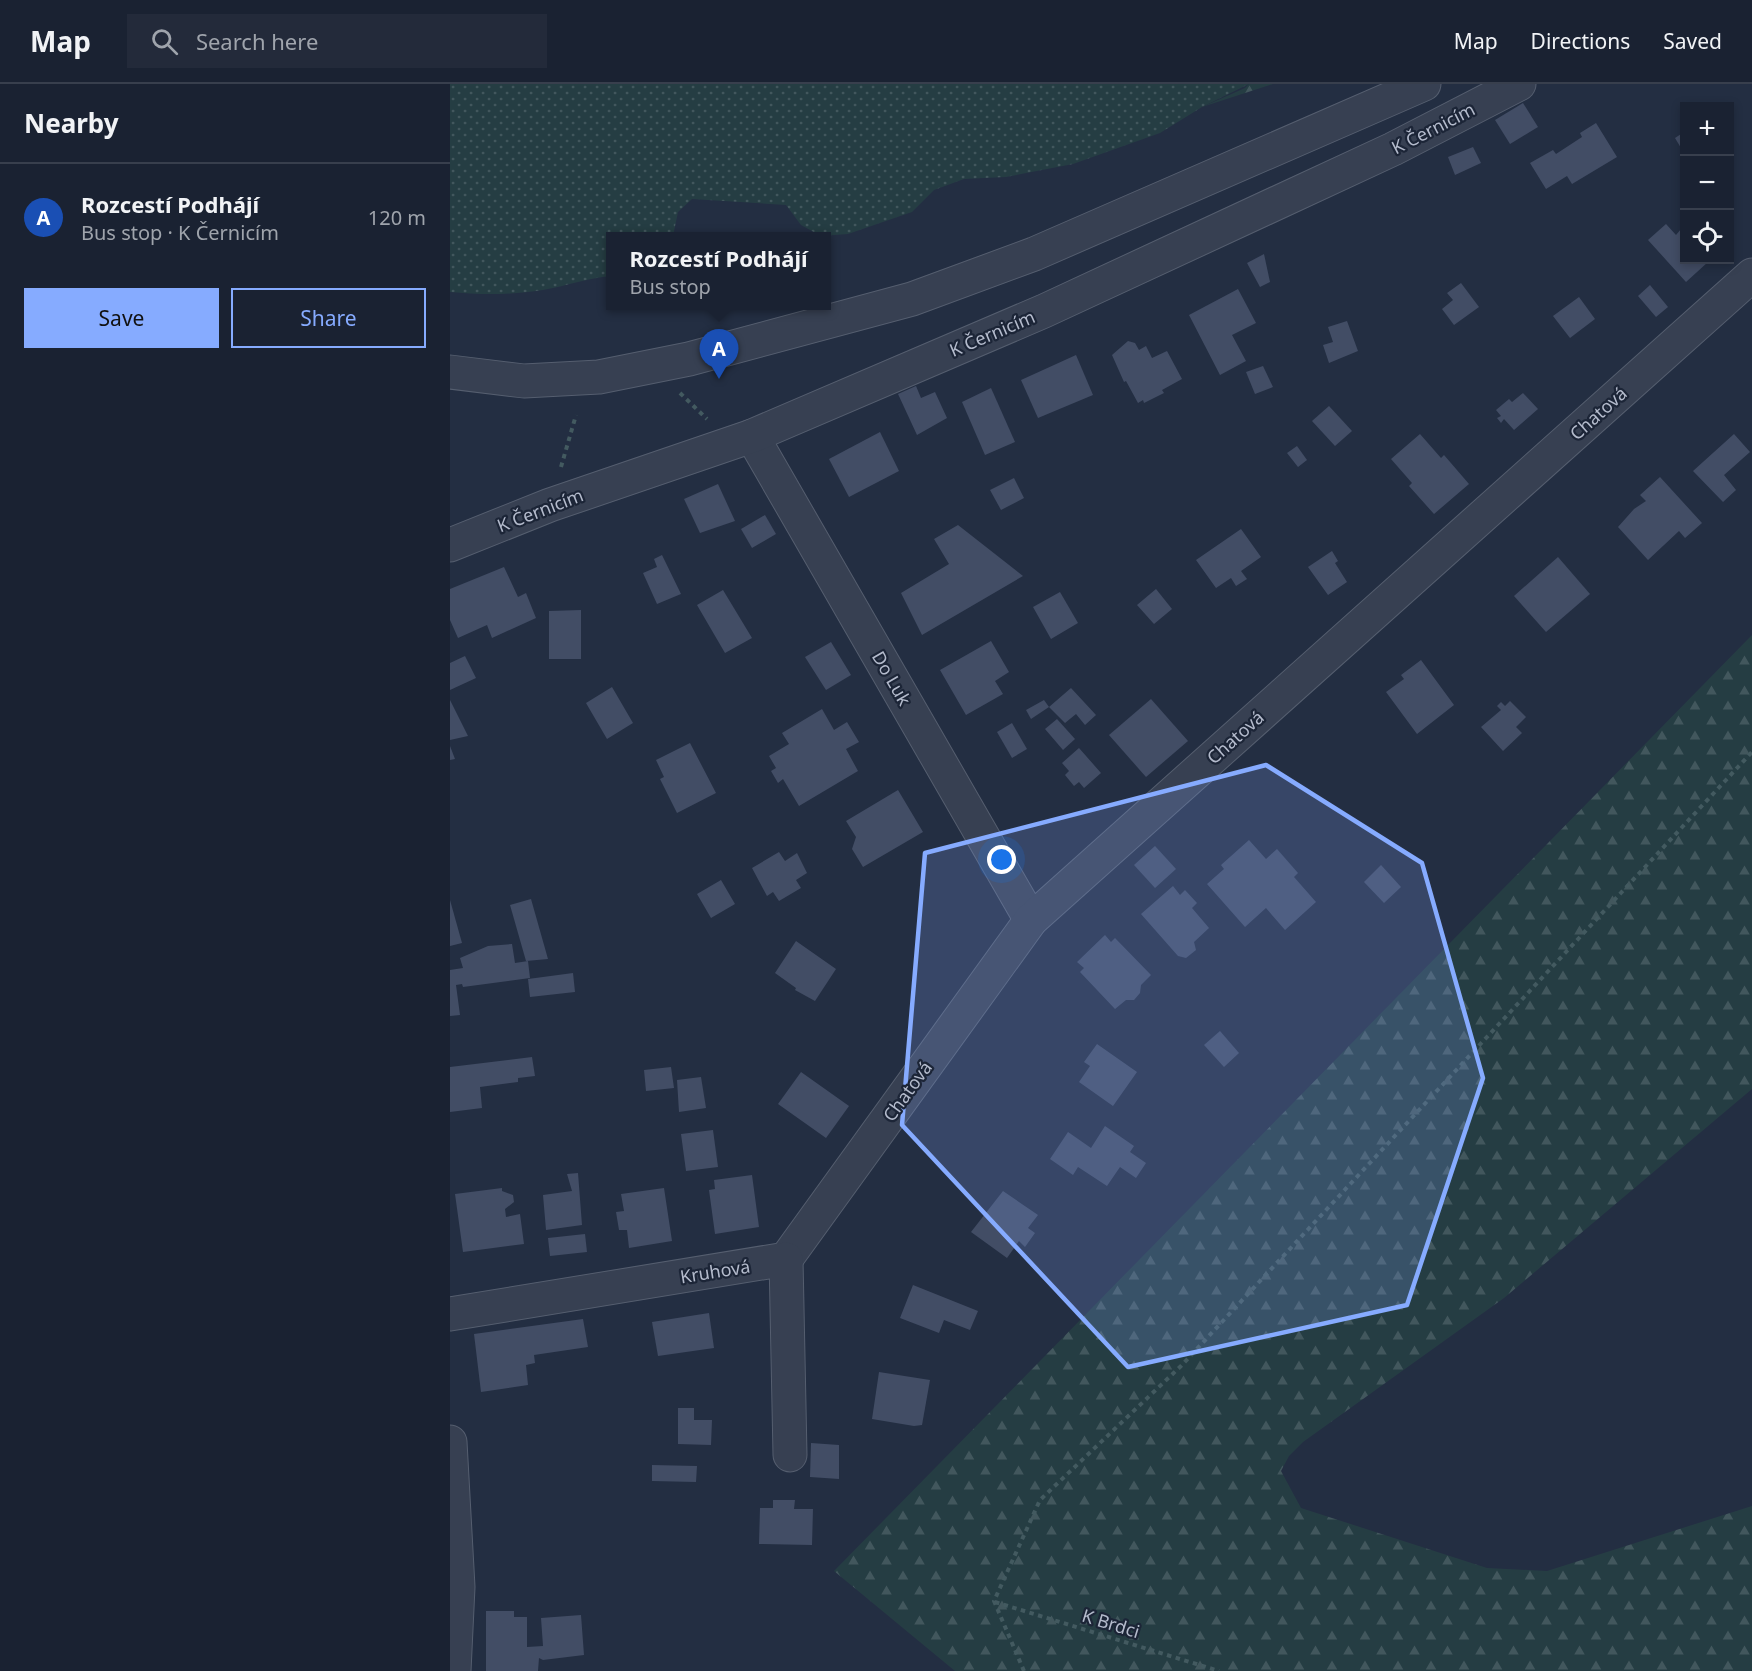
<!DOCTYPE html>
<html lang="en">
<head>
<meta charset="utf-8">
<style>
	body { margin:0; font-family:"Noto Sans",sans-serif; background:#232a3a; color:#f1f3f6 }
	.controls { position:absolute; right:18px; top:18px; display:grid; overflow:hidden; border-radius:0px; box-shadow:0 3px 9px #0003 }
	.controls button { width:54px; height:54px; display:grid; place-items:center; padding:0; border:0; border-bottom:2px solid #383f4d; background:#1a2232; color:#f1f3f6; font:30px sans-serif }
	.you { position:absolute; left:552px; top:776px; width:21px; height:21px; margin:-15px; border:4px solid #fff; border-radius:50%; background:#1a73e8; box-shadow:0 0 0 9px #1a73e833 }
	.badge { display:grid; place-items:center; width:39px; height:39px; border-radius:50%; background:#86abff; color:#fff; font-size:20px; font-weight:700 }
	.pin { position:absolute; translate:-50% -50px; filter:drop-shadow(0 2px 3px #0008) }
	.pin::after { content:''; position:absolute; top:32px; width:21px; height:18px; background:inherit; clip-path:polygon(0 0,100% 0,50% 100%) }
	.popup { position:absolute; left:156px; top:148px; width:225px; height:78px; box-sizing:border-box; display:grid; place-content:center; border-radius:0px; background:#1a2232; filter:drop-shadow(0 2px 4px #0005); font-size:20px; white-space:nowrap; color:#9fa4ac }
	.popup b { font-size:22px; color:#f1f3f6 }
	.popup::after { content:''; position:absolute; left:50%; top:100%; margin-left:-12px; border:12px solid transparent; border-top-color:#1a2232 }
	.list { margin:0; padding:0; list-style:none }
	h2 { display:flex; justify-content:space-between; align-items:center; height:78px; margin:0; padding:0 24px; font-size:26px }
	h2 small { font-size:20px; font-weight:400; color:#9fa4ac }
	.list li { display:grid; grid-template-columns:39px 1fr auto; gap:18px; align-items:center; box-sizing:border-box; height:108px; padding:0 24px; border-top:2px solid #383f4d }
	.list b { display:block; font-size:22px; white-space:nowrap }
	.list p { margin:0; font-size:20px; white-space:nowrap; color:#9fa4ac }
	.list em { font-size:20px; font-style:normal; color:#9fa4ac }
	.actions { display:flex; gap:12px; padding:18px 24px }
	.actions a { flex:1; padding:14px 0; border:2px solid #86abff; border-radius:0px; text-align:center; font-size:21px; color:#86abff }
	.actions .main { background:#86abff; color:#111 }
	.icon { flex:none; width:33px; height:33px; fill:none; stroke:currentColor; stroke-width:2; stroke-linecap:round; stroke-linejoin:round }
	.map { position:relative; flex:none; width:1302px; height:1587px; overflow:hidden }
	header { display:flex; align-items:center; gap:36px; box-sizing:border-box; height:84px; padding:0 30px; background:#1a2232; border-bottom:2px solid #383f4d }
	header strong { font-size:28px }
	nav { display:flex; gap:33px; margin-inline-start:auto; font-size:21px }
	.search { width:420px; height:54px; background:#232a3a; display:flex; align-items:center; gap:15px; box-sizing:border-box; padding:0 21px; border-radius:0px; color:#9fa4ac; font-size:22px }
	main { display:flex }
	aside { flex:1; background:#1a2232 }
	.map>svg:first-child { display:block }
</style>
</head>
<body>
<header>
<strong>Map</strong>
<div class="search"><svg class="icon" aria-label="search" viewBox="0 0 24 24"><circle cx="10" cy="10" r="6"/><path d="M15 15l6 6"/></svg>Search here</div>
<nav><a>Map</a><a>Directions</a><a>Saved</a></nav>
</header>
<main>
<aside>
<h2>Nearby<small></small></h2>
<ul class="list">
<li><span class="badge" style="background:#1a4fb4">A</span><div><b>Rozcestí Podhájí</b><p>Bus stop · K Černicím</p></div><em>120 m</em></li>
</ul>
<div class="actions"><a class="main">Save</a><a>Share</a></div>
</aside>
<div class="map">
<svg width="1302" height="1587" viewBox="0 0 1302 1587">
	<defs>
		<pattern id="green-dots" width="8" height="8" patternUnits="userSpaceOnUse" patternTransform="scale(1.5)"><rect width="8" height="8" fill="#253d43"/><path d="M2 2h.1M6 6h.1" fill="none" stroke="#42575d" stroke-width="1.8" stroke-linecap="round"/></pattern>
		<pattern id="forest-firs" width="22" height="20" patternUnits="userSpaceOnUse" patternTransform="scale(1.5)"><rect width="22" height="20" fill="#253d43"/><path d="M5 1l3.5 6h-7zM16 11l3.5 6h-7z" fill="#42575d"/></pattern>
	</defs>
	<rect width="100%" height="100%" fill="#232e42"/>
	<path fill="url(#green-dots)" d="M0 0H799L752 23 710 49 623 80 556 93 514 95 484 106 462 128 398 150 371 152 351 141 336 121 242 115 228 128 223 152H161V192C138 194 116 202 93 206 62 211 31 211 0 208Z"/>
	<g fill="url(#forest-firs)">
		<path d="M799 0H823L752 23 795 4Z"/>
		<path d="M1302 551V1005L1054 1214 853 1358 839 1372 831 1387 851 1424 1037 1484 1097 1487 1302 1422V1587H505L384 1487Z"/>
	</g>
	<g fill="#424d65">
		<path d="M1073 19 1088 43 1060 60 1045 36Z"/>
		<path d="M1146 39 1167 73 1122 100 1117 92 1096 105 1080 79 1103 66 1106 70 1132 53 1130 49Z"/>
		<path d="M1234 48V69L1225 54Z"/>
		<path d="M1023 63 1031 79 1005 91 998 73Z"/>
		<path d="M1216 140 1226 151 1231 145 1234 149V176L1258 178 1236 198 1198 156Z"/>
		<path d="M814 170 820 198 810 203 797 179Z"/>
		<path d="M1011 199 1029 223 1004 241 992 225 1003 216 997 209Z"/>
		<path d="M1200 201 1218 223 1206 233 1188 212Z"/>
		<path d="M788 205 806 239 782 251 796 277 770 291 739 231Z"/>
		<path d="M1129 213 1145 235 1120 254 1103 232Z"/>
		<path d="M897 237 908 267 879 279 873 261 883 258 878 243Z"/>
		<path d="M678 257 685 259 689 266 696 262 702 274 717 267 732 295 712 306 714 309 694 319 693 316 688 319 676 297 674 298 662 271Z"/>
		<path d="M626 271 643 311 588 334 571 296Z"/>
		<path d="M813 282 823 303 805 310 796 288Z"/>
		<path d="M466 302 471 314 485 308 497 334 467 351 448 310Z"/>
		<path d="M541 304 565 358 535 371 512 318Z"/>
		<path d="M1073 309 1088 325 1064 346 1054 335 1051 339 1047 334 1051 332 1046 326 1059 315 1062 318Z"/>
		<path d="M879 322 902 347 885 362 862 337Z"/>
		<path d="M430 348 449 387 399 413 379 375Z"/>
		<path d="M970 350 991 374 994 371 1019 400 984 430 959 402 962 399 941 375Z"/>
		<path d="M1284 350 1300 368 1274 391 1286 406 1273 418 1243 387Z"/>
		<path d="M847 362 857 376 848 383 837 369Z"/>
		<path d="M1210 393 1252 439 1235 454 1229 447 1198 476 1168 443 1184 425 1196 417 1190 411Z"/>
		<path d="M564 394 574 414 551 426 540 406Z"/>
		<path d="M268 400 285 437 250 449 234 415Z"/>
		<path d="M315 431 326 450 302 464 291 445Z"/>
		<path d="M508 441 573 492 472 551 451 509 499 480 484 455Z"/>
		<path d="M791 445 811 473 791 487 797 495 786 502 781 494 766 504 746 476Z"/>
		<path d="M882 467 888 477 885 479 897 498 878 511 858 483Z"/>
		<path d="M212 471 231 510 207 520 193 489 207 483 204 475Z"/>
		<path d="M1108 473 1140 510 1096 548 1064 512Z"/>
		<path d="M54 483 68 513 76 509 86 534 42 554 37 541 8 554 0 536V505Z"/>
		<path d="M706 505 722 525 704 540 687 521Z"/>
		<path d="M273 506 302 554 275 569 247 521Z"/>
		<path d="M610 508 628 539 601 555 583 523Z"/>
		<path d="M131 526V575H99V527Z"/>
		<path d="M541 557 559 588 545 597 553 610 516 631 490 586Z"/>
		<path d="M381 558 401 591 376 606 355 573Z"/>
		<path d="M15 572 26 594 0 606V579Z"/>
		<path d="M971 576 1004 621 967 650 936 608 954 595 951 591Z"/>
		<path d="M162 603 183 639 157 655 136 619Z"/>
		<path d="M621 604 646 631 635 641 626 630 615 639 599 623Z"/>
		<path d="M701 615 738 657 696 693 659 651Z"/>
		<path d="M0 616 18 652 0 656Z"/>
		<path d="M594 616 599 623 581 635 576 626Z"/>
		<path d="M1060 617 1076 633 1066 643 1072 649 1053 667 1031 643 1051 626 1047 622 1051 618 1055 622Z"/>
		<path d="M372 625 384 646 397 638 409 658 396 665 408 687 349 722 333 695 328 699 321 687 326 684 319 672 339 660 332 649Z"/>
		<path d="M607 635 625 655 613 666 595 645Z"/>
		<path d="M562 639 577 665 562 674 547 648Z"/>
		<path d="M240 659 266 709 227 729 210 695 214 693 206 676Z"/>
		<path d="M0 662 5 675 0 676Z"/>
		<path d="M629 664 651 689 634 704 629 698 624 702 615 691 619 687 612 679Z"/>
		<path d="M448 706 473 748 413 783 402 765 406 753 396 737Z"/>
		<path d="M799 756 816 775 827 765 848 789 844 793 866 818 835 846 816 824 795 843 757 800 774 785 771 781Z"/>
		<path d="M705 762 726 785 705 804 684 781Z"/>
		<path d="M329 768 335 777 347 769 357 789 346 796 351 804 329 817 323 808 317 812 302 784Z"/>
		<path d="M931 781 951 803 934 819 914 798Z"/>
		<path d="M271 796 285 820 261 834 247 810Z"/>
		<path d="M723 802 730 811 735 806 747 819 742 824 759 844 744 858 746 866 736 874 728 872 691 830Z"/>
		<path d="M81 815 98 875 76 877 60 821Z"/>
		<path d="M0 816 12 859 0 862Z"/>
		<path d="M655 851 661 858 665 854 701 891 691 901 690 909 684 916H676L665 925 630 888 634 884 627 878Z"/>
		<path d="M346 857 386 885 365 917 345 906 346 904 325 889Z"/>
		<path d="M62 860 65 879 78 877 80 894 13 903 12 900 6 901 10 931 0 932V886L13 884 10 874 38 862Z"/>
		<path d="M123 889 125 908 80 913 78 895Z"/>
		<path d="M770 947 789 969 774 983 754 961Z"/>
		<path d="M647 960 687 988 663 1022 629 998 640 982 634 978Z"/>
		<path d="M82 973 85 992 68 994V998L30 1003 32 1024 0 1028V983Z"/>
		<path d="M221 983 224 1004 196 1007 194 986Z"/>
		<path d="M351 988 399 1022 376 1054 328 1020Z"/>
		<path d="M251 993 256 1024 229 1028 227 996Z"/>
		<path d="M655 1042 684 1062 680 1068 696 1079 686 1094 670 1083 657 1102 628 1083 623 1091 600 1075 618 1048 641 1064Z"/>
		<path d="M263 1046 268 1083 236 1087 231 1050Z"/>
		<path d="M128 1089 132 1141 96 1146 93 1111 122 1107 117 1090Z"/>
		<path d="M302 1091 309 1143 265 1150 259 1106 265 1105 264 1096Z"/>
		<path d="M52 1104V1107L63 1111 64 1118 55 1125 56 1133 70 1130 74 1160 13 1168 5 1110Z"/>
		<path d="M214 1104 222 1157 179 1164 177 1146H169L166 1128 174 1127 171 1110Z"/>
		<path d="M553 1107 588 1131 578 1144 585 1149 575 1163 569 1157 557 1174 521 1148Z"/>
		<path d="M135 1150 137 1168 100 1172 98 1154Z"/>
		<path d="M463 1201 528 1227 520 1246 494 1236 489 1249 450 1234Z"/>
		<path d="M259 1229 264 1264 208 1272 202 1238Z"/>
		<path d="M133 1235 138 1263 84 1271 85 1279 76 1281 78 1301 31 1308 24 1250Z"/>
		<path d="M429 1288 480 1296 472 1341 464 1342 422 1335Z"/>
		<path d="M228 1324H244V1336H262L261 1361 228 1360Z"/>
		<path d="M361 1359 389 1361V1395L360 1393Z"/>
		<path d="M202 1381 247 1382 246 1398 202 1397Z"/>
		<path d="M323 1416H345L344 1425H363L362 1461 309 1460 310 1424H323Z"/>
		<path d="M36 1527H64V1533H77V1563L93 1562 91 1534 131 1531 134 1571 93 1576 89 1574 88 1587H36Z"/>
	</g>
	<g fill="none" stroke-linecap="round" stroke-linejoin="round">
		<defs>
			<g id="minor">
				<path d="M0 288 74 297 149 293 239 275 462 215 584 170 974 0"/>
				<path d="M302 352 581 836"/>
				<path d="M0 461 100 421 302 352 594 227 943 65 1069 0"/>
				<path d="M336 1175 581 836 1302 191"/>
				<path d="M0 1230 336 1175 340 1371"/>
				<path d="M0 1358 8 1503 4 1587"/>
			</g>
		</defs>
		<use href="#minor" stroke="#555e6f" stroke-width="35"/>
		<g stroke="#435a60" stroke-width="4" stroke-dasharray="4.5 4.5" stroke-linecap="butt">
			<path d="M230 309 257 335"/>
			<path d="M111 383 126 331"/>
			<path d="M545 1518 769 1587"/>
			<path d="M574 1587 544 1517 590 1416 731 1282 1302 668"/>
		</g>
		<use href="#minor" stroke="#374052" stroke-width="33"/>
	</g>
	<path fill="#86abff" fill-opacity="0.2" stroke="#86abff" stroke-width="4.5" stroke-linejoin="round" d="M816 681 972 779 1033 994 957 1221 678 1283 452 1041 475 769Z"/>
	<g text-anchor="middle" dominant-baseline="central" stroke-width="4.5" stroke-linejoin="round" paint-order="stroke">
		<g font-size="18" fill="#b4bbcc" stroke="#1c2537">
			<text transform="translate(983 44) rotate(-27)">K Černicím</text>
			<text transform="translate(542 249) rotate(-23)">K Černicím</text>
			<text transform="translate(1148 329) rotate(-42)">Chatová</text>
			<text transform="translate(90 426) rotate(-21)">K Černicím</text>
			<text transform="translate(442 594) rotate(60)">Do Luk</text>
			<text transform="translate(785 653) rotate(-42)">Chatová</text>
			<text transform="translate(457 1007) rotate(-54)">Chatová</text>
			<text transform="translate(265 1187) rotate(-9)">Kruhová</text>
			<text transform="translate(661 1539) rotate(17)">K Brdci</text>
		</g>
	</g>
</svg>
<div class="controls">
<button>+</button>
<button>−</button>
<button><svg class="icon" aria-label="locate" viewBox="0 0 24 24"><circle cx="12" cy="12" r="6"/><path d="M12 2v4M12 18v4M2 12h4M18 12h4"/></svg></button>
</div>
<div class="you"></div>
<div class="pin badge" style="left:269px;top:295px;background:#1a4fb4">A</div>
<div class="popup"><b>Rozcestí Podhájí</b>Bus stop</div>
</div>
</main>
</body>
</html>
